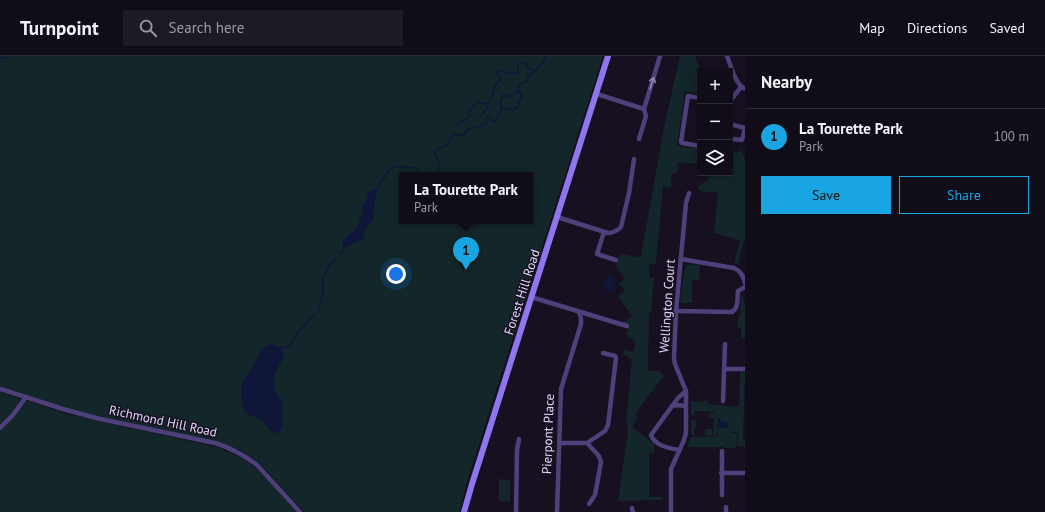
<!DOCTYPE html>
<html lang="en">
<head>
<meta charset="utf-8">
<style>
	body { margin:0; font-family:"PT Sans",sans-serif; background:#1e1a25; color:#f1f3f6 }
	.controls { position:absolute; right:12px; top:12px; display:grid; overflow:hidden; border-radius:0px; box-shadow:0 2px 10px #0003 }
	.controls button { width:36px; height:36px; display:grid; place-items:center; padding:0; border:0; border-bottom:1px solid #302c37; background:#100c18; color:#f1f3f6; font:20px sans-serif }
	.you { position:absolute; left:396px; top:218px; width:14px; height:14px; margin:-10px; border:3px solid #fff; border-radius:50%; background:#1a73e8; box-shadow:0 0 0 6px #1a73e833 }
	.badge { display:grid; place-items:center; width:26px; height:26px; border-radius:50%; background:#19a5e1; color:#111; font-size:13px; font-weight:700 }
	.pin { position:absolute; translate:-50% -33px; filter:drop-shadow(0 1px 2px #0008) }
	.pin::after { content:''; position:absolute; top:21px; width:14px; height:12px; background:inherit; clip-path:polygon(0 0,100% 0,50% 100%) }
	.popup { position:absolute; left:399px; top:116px; width:134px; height:52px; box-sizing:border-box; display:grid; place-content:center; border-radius:0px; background:#100c18; filter:drop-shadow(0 1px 3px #0005); font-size:13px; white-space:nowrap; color:#9c9ba2 }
	.popup b { font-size:15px; color:#f1f3f6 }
	.popup::after { content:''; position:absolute; left:50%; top:100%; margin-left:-8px; border:8px solid transparent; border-top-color:#100c18 }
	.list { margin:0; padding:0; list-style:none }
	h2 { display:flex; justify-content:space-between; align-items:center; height:52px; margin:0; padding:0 16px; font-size:17px }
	h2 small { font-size:13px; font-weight:400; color:#9c9ba2 }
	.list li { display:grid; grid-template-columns:26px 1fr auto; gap:12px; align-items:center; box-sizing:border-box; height:56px; padding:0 16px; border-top:1px solid #302c37 }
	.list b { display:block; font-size:15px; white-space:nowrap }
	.list p { margin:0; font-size:13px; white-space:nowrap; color:#9c9ba2 }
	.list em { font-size:13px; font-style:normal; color:#9c9ba2 }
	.actions { display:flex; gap:8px; padding:12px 16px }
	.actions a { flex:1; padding:9px 0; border:1px solid #19a5e1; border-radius:0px; text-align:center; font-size:14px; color:#19a5e1 }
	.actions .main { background:#19a5e1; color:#111 }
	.icon { flex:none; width:22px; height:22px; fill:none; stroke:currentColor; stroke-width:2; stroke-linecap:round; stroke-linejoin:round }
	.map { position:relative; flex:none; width:745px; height:456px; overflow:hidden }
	header { display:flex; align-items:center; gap:24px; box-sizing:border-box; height:56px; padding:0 20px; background:#100c18; border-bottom:1px solid #302c37 }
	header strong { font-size:19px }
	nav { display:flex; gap:22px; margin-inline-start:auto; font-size:14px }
	.search { width:280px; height:36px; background:#1e1a25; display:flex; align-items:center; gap:10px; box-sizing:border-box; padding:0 14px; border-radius:0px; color:#9c9ba2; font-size:15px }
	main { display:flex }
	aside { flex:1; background:#100c18 }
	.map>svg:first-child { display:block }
</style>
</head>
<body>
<header>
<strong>Turnpoint</strong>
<div class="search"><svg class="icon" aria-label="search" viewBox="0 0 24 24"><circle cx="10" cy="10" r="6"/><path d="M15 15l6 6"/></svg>Search here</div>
<nav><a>Map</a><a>Directions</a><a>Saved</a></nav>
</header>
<main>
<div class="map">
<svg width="745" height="456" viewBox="0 0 745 456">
	<rect width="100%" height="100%" fill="#161020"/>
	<g fill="#132629" fill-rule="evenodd">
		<path d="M0 0H603L466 429 460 456H304L262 410 252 402 240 394 210 384 126 366 71 354 0 331ZM402 119H530V165H402Z"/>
		<path d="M680 0H695L701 15H700V38L685 36 677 90 700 93V108L678 106 677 117H672L671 131 663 130 656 208 649 209V222H654L651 257H649L648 315H660L664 320 635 358 638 361 632 371 654 388V397H649V441H662V444L618 445 628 374 626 365 632 303 628 302V300L623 299 624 293 633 296 636 287 633 285V283L628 282 627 278 629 274 627 273 629 269 622 267 632 260 618 240 625 235 619 227 625 223 616 210 619 200 621 198 639 201 641 200 664 71Z"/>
		<path d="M731 92 736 96H740L741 92 745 103V183H744L738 209 734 207 740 184 714 177 718 137 700 135 698 130 708 124 709 117H730V94Z"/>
		<path d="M691 208 700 209 699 224H692V247H680L684 215 686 210Z"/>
		<path d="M741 236 745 248V283H741V272H738V262L740 261Z"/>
		<path d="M740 316H745L743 383H745V390H737L738 376H732V377H737L736 392H724L723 391H687L691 381H716L718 377 716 378V380H713L714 362H709V357H714V358L715 356 695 355 694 359H691V345L701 346V345L708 344V348L738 351 739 349Z"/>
		<path d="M0 336 71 359 217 391 242 402 257 413 267 423 297 456H0Z"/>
		<path d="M691 364H696V373L694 375V377L696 379H705V373H712V380L691 379Z"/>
		<path d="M499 423 510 424V446L499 445Z"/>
	</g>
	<g fill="#0f163a">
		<path d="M378 131 373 156 374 163 365 174 363 183 348 190 344 193 342 190C343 180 351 179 356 172 361 167 358 165 361 160 362 156 363 155 362 151L367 143V139L369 136Z"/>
		<path d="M608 218 615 221 614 223 616 225 613 234 611 236 604 234V230Z"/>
		<path d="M272 288 277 291 282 290 284 302C277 310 272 324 275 334 276 339 281 343 282 348 284 355 280 362 283 370L279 376 273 377C268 372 264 365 258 362 253 359 247 360 244 354 242 348 240 336 242 330 243 323 249 317 253 311 259 300 258 293 272 288Z"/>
		<path d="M718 362H721V365L729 366 728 372H717Z"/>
	</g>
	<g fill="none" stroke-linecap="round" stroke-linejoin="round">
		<g stroke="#0f163a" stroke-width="1.5">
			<path d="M0 2H5L6 0"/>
			<path d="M501 53 500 46 503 39H506L508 41H510L515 37 519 35"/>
			<path d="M479 62 487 52 488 47"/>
			<path d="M458 67 468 62 470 59V54L477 46 486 48C496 40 491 37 496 29 497 27 499 25 501 23L497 17 498 14H500L506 18H508L510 16 516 18 518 17C518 10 516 7 524 6L527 8V12L535 15"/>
			<path d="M431 119 436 117 440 112 439 105 435 99C437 91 440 91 447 90L449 86 450 82 454 79H464L466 77V74C473 71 482 72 487 67L486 62 487 61C492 61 490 64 493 66 498 65 498 56 503 52L512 54 517 52 522 40C521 38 520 36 519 34 516 27 524 27 528 25V20C535 15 544 9 545 0"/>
			<path d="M378 131 390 113 396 110 415 112 423 119"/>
			<path d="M340 198 345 192"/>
			<path d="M318 254 323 238V223L329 209 336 203"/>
			<path d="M283 292 290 290 294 281 315 258"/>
		</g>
		<g stroke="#4e407a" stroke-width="4.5">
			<path d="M727 0C731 10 735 28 745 33"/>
			<path d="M597 38 644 53"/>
			<path d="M700 42 688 40 681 86 682 87 700 90"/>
			<path d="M730 45 741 31"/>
			<path d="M730 68 745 72"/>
			<path d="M639 83 646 60 644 53 660 0"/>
			<path d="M730 85 733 83 742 84 745 73"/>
			<path d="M557 161 608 177C614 177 617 175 621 171L629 137 634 103"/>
			<path d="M604 176 597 198 616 204"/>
			<path d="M681 203 734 212C741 215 743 220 745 227"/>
			<path d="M531 241 627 270"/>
			<path d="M676 255 732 256C739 252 737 242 738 235L745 231"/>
			<path d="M724 313H745"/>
			<path d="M0 333 63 353 96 362 215 387C231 392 244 399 257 409L300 456"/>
			<path d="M723 345 725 288"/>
			<path d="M672 350 677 349 685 350"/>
			<path d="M0 372 12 360 26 341"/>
			<path d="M559 387H587L599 400 601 406 595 439 589 448"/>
			<path d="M587 387 605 375 608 369 616 302 615 300 603 297"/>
			<path d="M679 394C669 392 655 390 651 379L678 342 686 335"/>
			<path d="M722 395V439"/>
			<path d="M721 417H745"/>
			<path d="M632 452 633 456"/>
			<path d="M516 456 517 394 519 383"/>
			<path d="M557 456 561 333 581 268V262L579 256"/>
			<path d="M671 456V413L684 384 686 377V335L675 308 674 302 676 255 686 147 689 137"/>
			<path d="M726 456V451"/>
		</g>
		<path stroke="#9075f0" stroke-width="6" d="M464 456 472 428 608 0"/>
	</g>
	<defs><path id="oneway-shaft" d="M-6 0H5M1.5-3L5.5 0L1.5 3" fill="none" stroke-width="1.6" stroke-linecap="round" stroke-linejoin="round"/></defs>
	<use stroke="#9083b4" href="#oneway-shaft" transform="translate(652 27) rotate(-72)"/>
	<g text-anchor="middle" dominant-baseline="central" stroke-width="3" stroke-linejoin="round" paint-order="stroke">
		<g font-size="13" fill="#e0d4fa" stroke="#161020">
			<text transform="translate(522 236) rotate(-72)">Forest Hill Road</text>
			<text transform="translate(667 250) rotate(-86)">Wellington Court</text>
			<text transform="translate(163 365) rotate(12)">Richmond Hill Road</text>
			<text transform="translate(548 378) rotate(-88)">Pierpont Place</text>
		</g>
	</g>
</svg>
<div class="controls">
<button>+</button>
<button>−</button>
<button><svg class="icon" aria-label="layers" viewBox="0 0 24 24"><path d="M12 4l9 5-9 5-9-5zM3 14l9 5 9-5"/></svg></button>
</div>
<div class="you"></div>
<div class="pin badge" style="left:466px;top:214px">1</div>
<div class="popup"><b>La Tourette Park</b>Park</div>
</div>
<aside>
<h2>Nearby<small></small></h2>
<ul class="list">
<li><span class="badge">1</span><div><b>La Tourette Park</b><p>Park</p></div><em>100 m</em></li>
</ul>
<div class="actions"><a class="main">Save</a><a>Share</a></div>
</aside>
</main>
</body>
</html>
